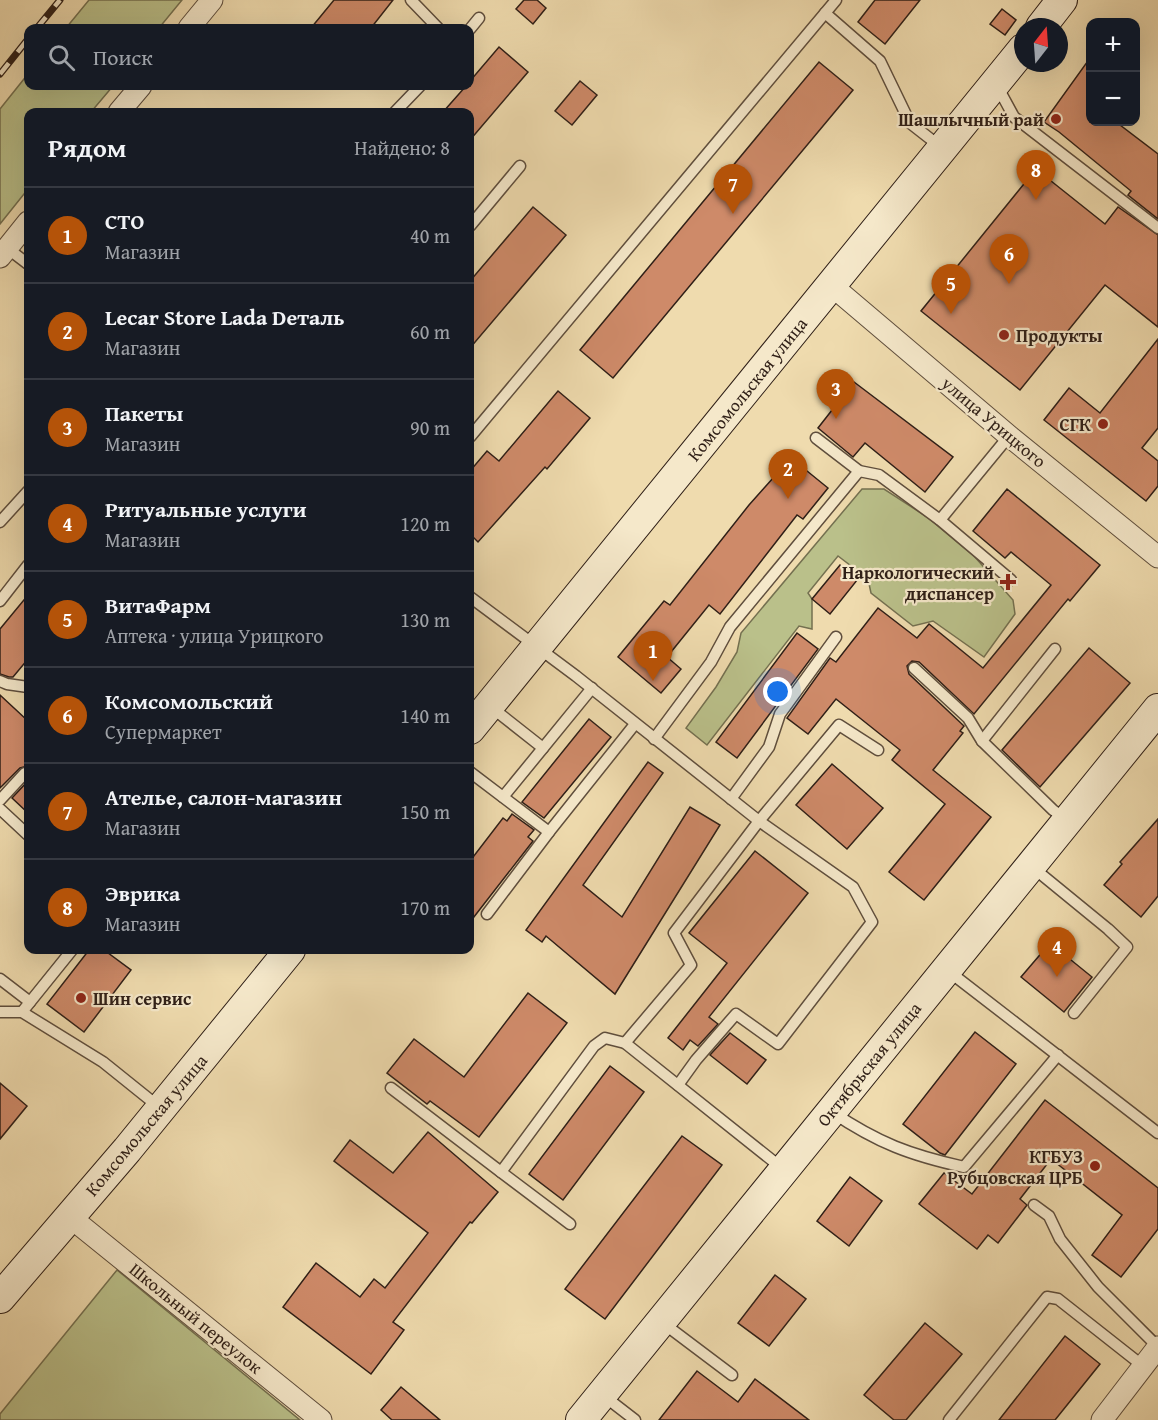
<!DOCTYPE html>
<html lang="ru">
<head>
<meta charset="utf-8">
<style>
	body { margin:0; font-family:"Gentium Book Plus",serif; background:#20242c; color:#f1f3f6 }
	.controls { position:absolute; right:18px; top:18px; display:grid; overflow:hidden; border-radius:12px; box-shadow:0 6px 24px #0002 }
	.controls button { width:54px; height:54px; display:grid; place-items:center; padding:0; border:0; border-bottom:2px solid #363941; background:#171b24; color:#f1f3f6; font:30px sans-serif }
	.compass { position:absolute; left:1014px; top:18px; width:54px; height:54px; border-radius:50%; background:#171b24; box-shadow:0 6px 24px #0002; rotate:17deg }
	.you { position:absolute; left:778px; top:692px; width:21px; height:21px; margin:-15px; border:4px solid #fff; border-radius:50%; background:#1a73e8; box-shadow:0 0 0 9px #1a73e833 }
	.badge { display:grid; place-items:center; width:39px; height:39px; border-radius:50%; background:#b45309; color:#fff; font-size:20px; font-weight:700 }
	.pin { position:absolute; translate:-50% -50px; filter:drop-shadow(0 2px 3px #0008) }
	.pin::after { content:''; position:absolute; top:32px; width:21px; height:18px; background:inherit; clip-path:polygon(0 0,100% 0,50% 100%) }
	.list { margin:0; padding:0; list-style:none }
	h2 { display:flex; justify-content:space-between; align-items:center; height:78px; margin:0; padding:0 24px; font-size:26px }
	h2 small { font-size:20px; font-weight:400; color:#9ea1a6 }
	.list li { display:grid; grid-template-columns:39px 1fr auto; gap:18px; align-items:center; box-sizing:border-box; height:96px; padding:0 24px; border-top:2px solid #363941 }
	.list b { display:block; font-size:22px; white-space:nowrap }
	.list p { margin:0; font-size:20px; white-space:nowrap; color:#9ea1a6 }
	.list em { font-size:20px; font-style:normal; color:#9ea1a6 }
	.icon { flex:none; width:33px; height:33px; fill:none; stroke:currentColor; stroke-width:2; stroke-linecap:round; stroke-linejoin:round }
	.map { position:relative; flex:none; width:1158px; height:1420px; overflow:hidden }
	.search { position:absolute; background:#171b24; box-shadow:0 6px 24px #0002; left:24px; top:24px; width:450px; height:66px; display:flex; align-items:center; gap:15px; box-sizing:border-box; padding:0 21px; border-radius:12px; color:#9ea1a6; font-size:22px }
	.panel { position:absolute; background:#171b24; box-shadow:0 6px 24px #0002; left:24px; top:108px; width:450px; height:846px; border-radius:12px }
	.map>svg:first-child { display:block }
</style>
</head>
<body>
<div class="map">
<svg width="1158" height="1420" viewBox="0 0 1158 1420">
	<rect width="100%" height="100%" fill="#efdbae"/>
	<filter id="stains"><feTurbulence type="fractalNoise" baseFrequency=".00333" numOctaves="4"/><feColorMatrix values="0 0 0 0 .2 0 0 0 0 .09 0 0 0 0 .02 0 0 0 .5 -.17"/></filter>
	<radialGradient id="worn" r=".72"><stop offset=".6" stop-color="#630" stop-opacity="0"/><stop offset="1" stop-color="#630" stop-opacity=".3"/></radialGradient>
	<g fill="#bac08a" stroke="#747050" stroke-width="1.5">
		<path d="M89 0H182L159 28H66Z"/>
		<path d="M28 74V86H113L91 112H28V189L0 224V109Z"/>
		<path d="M862 489H884L927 517 974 556 1013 600 1015 614 984 657 933 621 913 626 871 593 868 579 838 556 808 593 812 599V629L799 626 707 745 686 728 716 687 737 652 741 633Z"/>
		<path d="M117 1270 300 1420H0V1414Z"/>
	</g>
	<g fill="#ce8a69" stroke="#2f1f17" stroke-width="1.5">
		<path d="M334 0H393L371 28H311Z"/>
		<path d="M524 0H537L546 8 533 24 516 9Z"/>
		<path d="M875 0H920L885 44 858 22Z"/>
		<path d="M1002 9 1016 20 1005 35 990 24Z"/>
		<path d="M499 47 528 72 470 140V112H443L466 86H470V81Z"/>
		<path d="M1090 58V122H1116L1158 154V219L1128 195 1131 191 1059 132 1044 122Z"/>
		<path d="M819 62 853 90 613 378 580 350Z"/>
		<path d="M580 81 597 95 572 125 555 111Z"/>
		<path d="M1036 169 1105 224 1118 207 1158 235V327L1105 285 1020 390 921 311Z"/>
		<path d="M533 207 566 235 470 348V281Z"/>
		<path d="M1158 339V428L1142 448 1158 461V486L1146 501 1044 420 1069 388 1100 413Z"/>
		<path d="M854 382 953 457 925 492 865 443 853 457 818 428Z"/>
		<path d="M558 391 590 418 547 469 545 467 478 542 470 534V471L487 451 499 461Z"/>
		<path d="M791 458 828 488 803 519 797 515 720 614 709 605 667 657 681 669 661 693 618 657 664 601 670 605 749 505Z"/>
		<path d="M1007 489 1100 565 1070 601 1068 599 974 714 919 662 912 661 907 666 909 674 964 726 960 731 963 733 933 770 991 817 924 900 889 872 945 804 892 760 900 750 836 699 808 734 787 718 830 658 836 662 878 608 917 638 929 624 983 668 1051 585 1011 552 1005 558 973 531Z"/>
		<path d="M840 565 858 579 830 614 812 599Z"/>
		<path d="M28 595V659L13 677H9L0 674V629Z"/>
		<path d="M797 633 818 649 737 758 716 742Z"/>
		<path d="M1089 648 1130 683 1040 787 1002 750Z"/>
		<path d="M0 695 28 721V766L20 768 0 788Z"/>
		<path d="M589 719 611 737 544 818 522 802Z"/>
		<path d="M648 762 663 773 583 885 622 917 690 807 720 825 615 994 546 936 542 942 526 930Z"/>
		<path d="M832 764 883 808 847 849 796 805Z"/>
		<path d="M28 781V813L12 798Z"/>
		<path d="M512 814 534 830 528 837 533 841 470 922V861L503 818 507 821Z"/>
		<path d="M1158 819V896L1141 917 1104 885 1122 864 1120 862Z"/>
		<path d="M755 851 808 893 709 1017 718 1024 698 1046 690 1040 683 1050 668 1038 727 963 689 933Z"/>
		<path d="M1050 943 1092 977 1064 1012 1021 977Z"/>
		<path d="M89 950H104L131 970 84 1032 47 1004Z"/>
		<path d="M528 993 567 1023 479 1137 430 1101 427 1104 387 1073 414 1039 464 1077Z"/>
		<path d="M975 1032 1016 1064 945 1155 940 1153 903 1124Z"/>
		<path d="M730 1033 766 1060 747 1084 710 1055Z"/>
		<path d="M610 1066 644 1092 563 1200 529 1174Z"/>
		<path d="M0 1083 27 1106 0 1139Z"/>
		<path d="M1045 1100 1158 1188V1229L1121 1277 1092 1255 1122 1215 1051 1159 1020 1199 1027 1205 998 1243 988 1235 977 1249 919 1204 944 1173 972 1194Z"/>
		<path d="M428 1132 498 1192 472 1223 470 1222 393 1322 404 1330 371 1374 283 1307 316 1263 360 1297 374 1279 385 1288 428 1233 334 1161 350 1140 393 1173Z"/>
		<path d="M682 1136 722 1165 605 1319 565 1289Z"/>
		<path d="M850 1177 882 1201 849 1246 817 1221Z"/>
		<path d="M775 1275 806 1299 769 1346 738 1323Z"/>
		<path d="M925 1323 962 1354 906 1420H894L864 1395Z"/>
		<path d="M1065 1336 1100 1364 1055 1420H999Z"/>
		<path d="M697 1371 738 1402 755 1379 809 1420H659Z"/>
		<path d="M401 1387 440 1420H392L381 1410Z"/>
	</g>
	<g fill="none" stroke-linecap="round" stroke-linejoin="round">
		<defs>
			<g id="service">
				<path d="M411 0 438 28"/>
				<path d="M825 13 880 61 910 123 942 148"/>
				<path d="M470 29 479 18"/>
				<path d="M996 84 1014 117 1158 228"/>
				<path d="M395 112 420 86"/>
				<path d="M470 226 520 166"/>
				<path d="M7 248 28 264"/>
				<path d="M470 437 836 0"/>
				<path d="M816 438 859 471 879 475 940 520 1011 580"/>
				<path d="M940 520 1009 436"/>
				<path d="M0 522 28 491"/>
				<path d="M470 597 576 676 759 821 853 887 872 922 778 1044 736 1014 696 1060 678 1085"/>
				<path d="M0 601 28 565"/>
				<path d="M914 668 968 718 982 741 1053 810 1067 820"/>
				<path d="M0 681 7 684 28 687"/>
				<path d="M491 707 543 748"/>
				<path d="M654 739 711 662 730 627 859 471"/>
				<path d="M982 741 1055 649"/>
				<path d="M470 772 549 832"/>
				<path d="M503 797 592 688"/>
				<path d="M731 799 769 747 780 714 836 637"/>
				<path d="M0 800 25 773 28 774"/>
				<path d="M0 809 28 835"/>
				<path d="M1031 866 1108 929 1127 947 1074 1013"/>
				<path d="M487 914 549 832 635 724"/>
				<path d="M947 970 1158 1133"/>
				<path d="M0 979 30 1002"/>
				<path d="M0 1012H22L103 1062 159 1107"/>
				<path d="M22 1012 72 950"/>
				<path d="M625 1043 691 965 674 933 759 821 839 725 878 750"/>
				<path d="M391 1088 501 1172 594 1046 605 1038 625 1043 783 1169"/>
				<path d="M832 1112C878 1143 910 1155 964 1167L1058 1055"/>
				<path d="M501 1172 570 1224"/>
				<path d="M1034 1205 1049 1216 1060 1239 1098 1287 1158 1347"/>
				<path d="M663 1323 732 1375"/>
				<path d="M604 1396 635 1420"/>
				<path d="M949 1420 1047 1297 1058 1299 1143 1366"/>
			</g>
			<g id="minor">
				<path d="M189 28 212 0"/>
				<path d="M119 112 141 86"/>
				<path d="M0 257 28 222"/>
				<path d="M831 285 1009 436 1158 557"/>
				<path d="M70 1217 321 1420"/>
				<path d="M1102 1420 1158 1347"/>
			</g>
			<g id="secondary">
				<path d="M1041 27 1062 0"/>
				<path d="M470 729 1023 49"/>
				<path d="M0 1298 127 1150 290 950"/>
				<path d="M581 1420 1158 709"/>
			</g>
		</defs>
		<use href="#service" stroke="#5f4e3d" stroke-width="13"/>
		<use href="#minor" stroke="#5f4e3d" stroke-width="23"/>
		<use href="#secondary" stroke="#2f1f17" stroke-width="32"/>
		<use href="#service" stroke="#f5e8ca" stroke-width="10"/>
		<use href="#minor" stroke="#f5e8ca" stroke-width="21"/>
		<use href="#secondary" stroke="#f5e8ca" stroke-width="30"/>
		<defs>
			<g id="rail">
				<path d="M37 28 60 0"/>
				<path d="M0 74 28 39"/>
			</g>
		</defs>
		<use href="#rail" stroke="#2f1f17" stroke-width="7"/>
		<use href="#rail" stroke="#f5e8ca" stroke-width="4.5" stroke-dasharray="14" stroke-linecap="butt"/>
	</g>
	<g fill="#8f2418" stroke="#f5e8ca" stroke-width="2">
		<circle cx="1056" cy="119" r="6"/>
		<circle cx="1004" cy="335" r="6"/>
		<circle cx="1103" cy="424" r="6"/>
		<path d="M1005 573h6v6h6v6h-6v6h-6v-6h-6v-6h6z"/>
		<circle cx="81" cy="998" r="6"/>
		<circle cx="1095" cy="1166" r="6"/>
	</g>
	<g text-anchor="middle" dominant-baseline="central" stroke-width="4.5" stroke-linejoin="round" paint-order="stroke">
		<g font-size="18" font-weight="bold" fill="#2f1f17" stroke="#f5e8ca" text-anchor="end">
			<text x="1044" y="119">Шашлычный рай</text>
			<text x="1016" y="335" text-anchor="start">Продукты</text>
			<text x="1091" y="424">СГК</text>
			<text x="994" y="572">Наркологический<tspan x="994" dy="21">диспансер</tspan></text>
			<text x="93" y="998" text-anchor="start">Шин сервис</text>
			<text x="1083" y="1156">КГБУЗ<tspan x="1083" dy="21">Рубцовская ЦРБ</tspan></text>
		</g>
		<g font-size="18" fill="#2f1f17" stroke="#f5e8ca">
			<text transform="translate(747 389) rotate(-51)">Комсомольская улица</text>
			<text transform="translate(994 422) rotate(40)">улица Урицкого</text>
			<text transform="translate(869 1064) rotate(-51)">Октябрьская улица</text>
			<text transform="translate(146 1125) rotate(-50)">Комсомольская улица</text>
			<text transform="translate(196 1318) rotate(39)">Школьный переулок</text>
		</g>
	</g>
	<rect width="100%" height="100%" filter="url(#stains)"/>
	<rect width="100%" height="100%" fill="url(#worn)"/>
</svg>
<div class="controls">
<button>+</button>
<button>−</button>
</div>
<svg class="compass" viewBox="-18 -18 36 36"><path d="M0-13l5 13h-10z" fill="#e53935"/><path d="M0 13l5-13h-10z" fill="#9ea1a6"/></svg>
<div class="you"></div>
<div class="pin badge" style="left:653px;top:681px">1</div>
<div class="pin badge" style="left:788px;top:499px">2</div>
<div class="pin badge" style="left:836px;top:419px">3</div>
<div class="pin badge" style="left:1057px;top:977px">4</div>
<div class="pin badge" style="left:951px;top:314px">5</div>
<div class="pin badge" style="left:1009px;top:284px">6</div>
<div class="pin badge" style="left:733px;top:214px">7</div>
<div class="pin badge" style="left:1036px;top:200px">8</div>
<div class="search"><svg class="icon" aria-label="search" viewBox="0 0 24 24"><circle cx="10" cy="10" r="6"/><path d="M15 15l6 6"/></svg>Поиск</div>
<section class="panel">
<h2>Рядом<small>Найдено: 8</small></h2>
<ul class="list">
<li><span class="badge">1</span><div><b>СТО</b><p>Магазин</p></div><em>40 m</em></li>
<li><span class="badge">2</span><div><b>Lecar Store Lada Dеталь</b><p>Магазин</p></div><em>60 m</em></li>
<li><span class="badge">3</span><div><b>Пакеты</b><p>Магазин</p></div><em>90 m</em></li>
<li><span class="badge">4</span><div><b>Ритуальные услуги</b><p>Магазин</p></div><em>120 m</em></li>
<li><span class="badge">5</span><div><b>ВитаФарм</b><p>Аптека · улица Урицкого</p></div><em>130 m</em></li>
<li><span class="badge">6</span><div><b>Комсомольский</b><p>Супермаркет</p></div><em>140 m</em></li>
<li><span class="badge">7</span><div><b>Ателье, салон-магазин</b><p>Магазин</p></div><em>150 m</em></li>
<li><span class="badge">8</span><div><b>Эврика</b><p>Магазин</p></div><em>170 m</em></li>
</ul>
</section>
</div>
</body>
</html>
